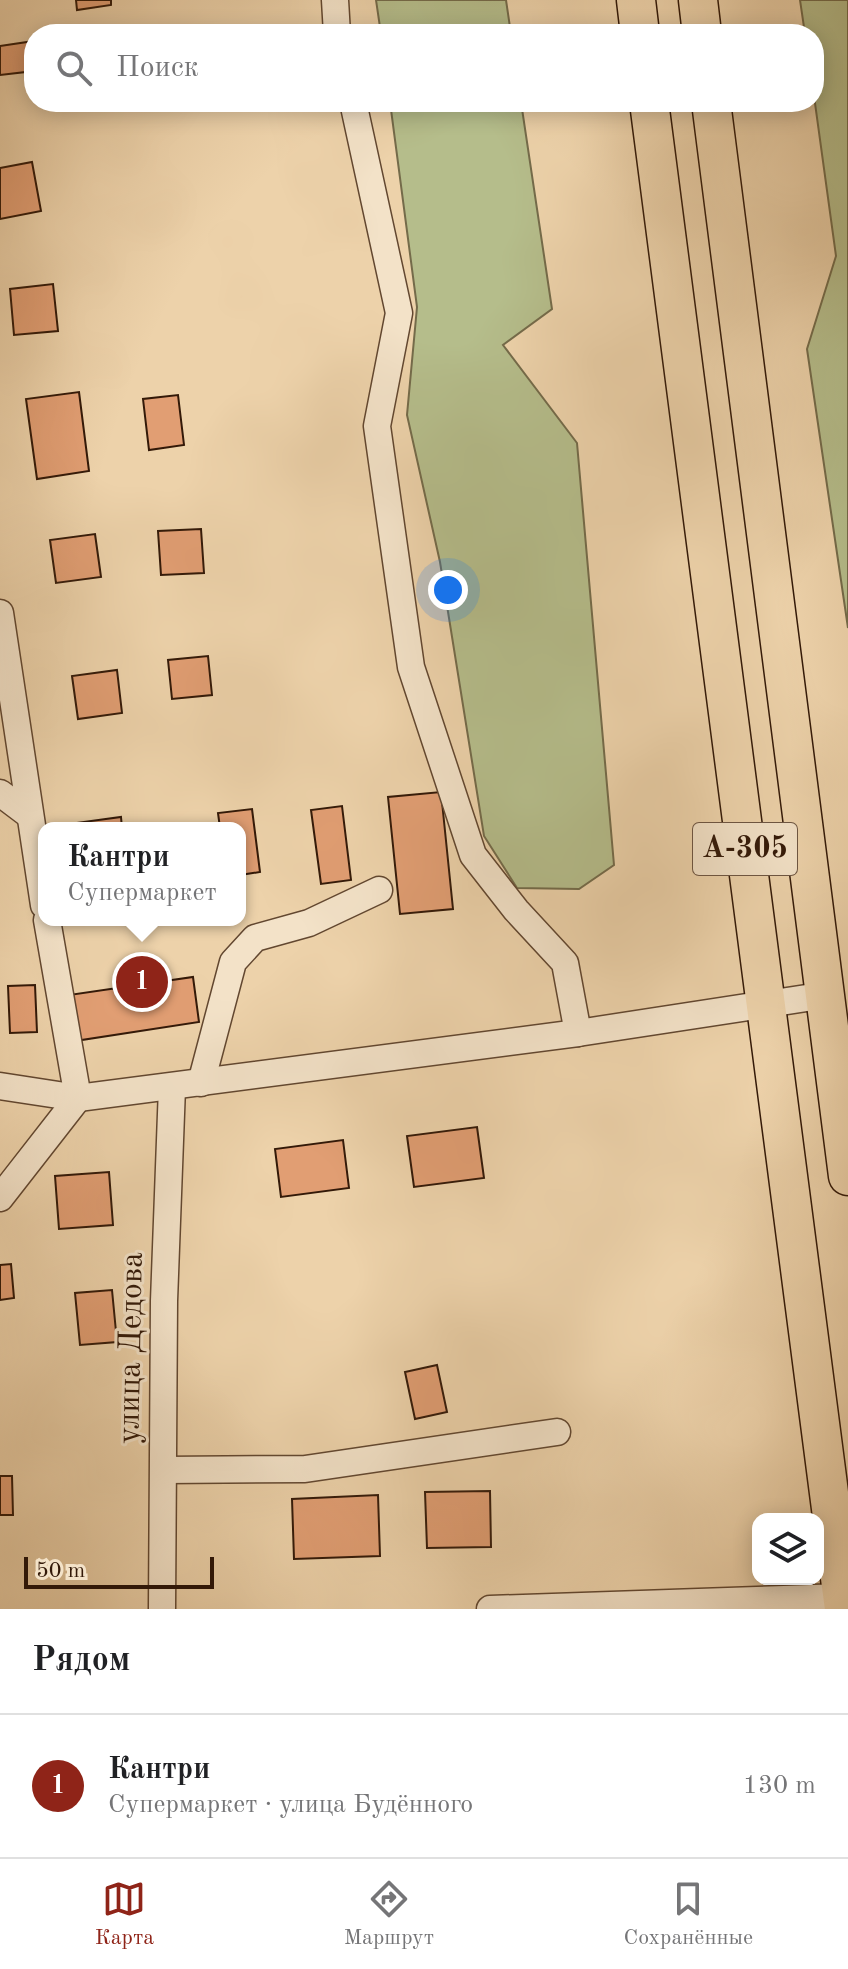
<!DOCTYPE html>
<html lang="ru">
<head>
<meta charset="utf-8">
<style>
	body { margin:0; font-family:"Old Standard TT",serif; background:#f6f6f6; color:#202124 }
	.controls { position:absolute; right:24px; bottom:24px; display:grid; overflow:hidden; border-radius:16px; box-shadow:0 4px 20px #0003 }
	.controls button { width:72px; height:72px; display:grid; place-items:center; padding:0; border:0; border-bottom:2px solid #e0e0e0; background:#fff; color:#202124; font:40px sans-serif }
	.scale { position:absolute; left:24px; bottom:20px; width:190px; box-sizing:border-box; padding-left:8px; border:4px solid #331908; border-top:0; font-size:22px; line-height:28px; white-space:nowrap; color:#331908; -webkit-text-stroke:6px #f3e2c8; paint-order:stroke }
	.you { position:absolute; left:448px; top:590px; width:28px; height:28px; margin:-20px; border:6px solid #fff; border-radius:50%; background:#1a73e8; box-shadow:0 0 0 12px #1a73e833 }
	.badge { display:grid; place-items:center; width:52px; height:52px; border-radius:50%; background:#8f2418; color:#fff; font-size:26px; font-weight:700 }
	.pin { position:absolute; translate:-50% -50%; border:4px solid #fff; box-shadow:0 2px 8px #0006 }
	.popup { position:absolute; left:38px; top:822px; width:208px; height:104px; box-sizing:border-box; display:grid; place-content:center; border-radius:16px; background:#fff; filter:drop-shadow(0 2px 6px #0005); font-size:26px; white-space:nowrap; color:#757577 }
	.popup b { font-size:30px; color:#202124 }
	.popup::after { content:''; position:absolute; left:50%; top:100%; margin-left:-16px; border:16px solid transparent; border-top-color:#fff }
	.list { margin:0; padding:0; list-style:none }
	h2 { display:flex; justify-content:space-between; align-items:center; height:104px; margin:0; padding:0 32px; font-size:34px }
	h2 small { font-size:26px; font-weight:400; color:#757577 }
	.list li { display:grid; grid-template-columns:52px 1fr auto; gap:24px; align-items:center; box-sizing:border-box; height:144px; padding:0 32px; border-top:2px solid #e0e0e0 }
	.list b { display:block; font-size:30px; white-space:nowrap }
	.list p { margin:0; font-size:26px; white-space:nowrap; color:#757577 }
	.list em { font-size:26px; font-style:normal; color:#757577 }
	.icon { flex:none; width:44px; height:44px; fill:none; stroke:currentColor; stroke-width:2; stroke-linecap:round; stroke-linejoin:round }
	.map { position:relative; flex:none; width:848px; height:1609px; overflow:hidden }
	.search { position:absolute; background:#fff; box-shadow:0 4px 20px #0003; left:24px; right:24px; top:24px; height:88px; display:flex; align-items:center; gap:20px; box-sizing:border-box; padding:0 28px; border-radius:32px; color:#757577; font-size:30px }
	.sheet { height:248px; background:#fff }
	nav { display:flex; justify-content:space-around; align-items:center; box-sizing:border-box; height:112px; border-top:2px solid #e0e0e0; background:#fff; font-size:22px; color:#757577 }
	nav a { display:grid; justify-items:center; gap:4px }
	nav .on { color:#8f2418 }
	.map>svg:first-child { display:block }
</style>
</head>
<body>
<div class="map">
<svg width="848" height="1609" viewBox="0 0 848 1609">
	<rect width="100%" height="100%" fill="#edd2aa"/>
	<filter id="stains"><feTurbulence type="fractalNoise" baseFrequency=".0025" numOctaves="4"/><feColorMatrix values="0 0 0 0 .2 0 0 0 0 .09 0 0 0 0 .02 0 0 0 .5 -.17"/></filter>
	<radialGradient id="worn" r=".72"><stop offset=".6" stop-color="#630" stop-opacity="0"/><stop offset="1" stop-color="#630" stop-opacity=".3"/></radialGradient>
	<g fill="#b5bd8b" stroke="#746b4a" stroke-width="2">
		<path d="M376 0H506L511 34H381Z"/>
		<path d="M800 0H848V628L807 349 836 256 814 96V34H805Z"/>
		<path d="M390 102H521L552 309 503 345 577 443 614 865 579 889 517 888 484 836 440 562 407 415 417 307Z"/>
	</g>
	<g fill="#e19e73" stroke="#331908" stroke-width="2">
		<path d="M76 0H111V5L77 10Z"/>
		<path d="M34 41V71L0 75V46Z"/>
		<path d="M32 162 41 211 0 219V168Z"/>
		<path d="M53 284 58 331 14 335 10 289Z"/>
		<path d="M79 392 89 471 37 479 26 399Z"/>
		<path d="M178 395 184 445 149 450 143 399Z"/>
		<path d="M201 529 204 573 161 575 158 531Z"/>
		<path d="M95 534 101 577 56 583 50 540Z"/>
		<path d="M208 656 212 695 172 699 168 660Z"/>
		<path d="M117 670 122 713 78 719 72 676Z"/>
		<path d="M441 792 453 909 400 914 388 797Z"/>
		<path d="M342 806 351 880 321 884 311 810Z"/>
		<path d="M252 809 260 872 240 875V828H220L218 813Z"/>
		<path d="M121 817 122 828H77L76 823Z"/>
		<path d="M193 977 199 1022 75 1041 69 995Z"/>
		<path d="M35 985 37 1032 10 1033 8 986Z"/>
		<path d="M477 1127 484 1178 414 1187 407 1136Z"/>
		<path d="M343 1140 349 1188 281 1197 275 1149Z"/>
		<path d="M109 1172 113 1225 59 1229 55 1176Z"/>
		<path d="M11 1264 14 1298 0 1300V1265Z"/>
		<path d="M112 1290 117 1342 80 1345 75 1293Z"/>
		<path d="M437 1365 447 1412 415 1419 405 1372Z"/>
		<path d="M0 1476H12L13 1515H0Z"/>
		<path d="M490 1491 491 1547 427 1548 425 1492Z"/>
		<path d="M378 1495 380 1556 294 1559 292 1499Z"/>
	</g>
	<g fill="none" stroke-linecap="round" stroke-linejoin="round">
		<defs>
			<g id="minor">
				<path d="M335 0 337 34"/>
				<path d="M353 102 399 313 377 426 411 667 473 855 516 910 565 963 578 1033"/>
				<path d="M0 613 44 905"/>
				<path d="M0 793 28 814"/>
				<path d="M47 920 78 1098"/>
				<path d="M201 1083 233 962 255 938 309 923 379 890"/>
				<path d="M0 1086 78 1098 578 1033 826 995"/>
				<path d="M0 1198 78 1098"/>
				<path d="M165 1470 305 1469 557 1432"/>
				<path d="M162 1609 164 1301 172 1087"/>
				<path d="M490 1609 842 1597"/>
			</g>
			<g id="highway">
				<path d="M636 0 640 34"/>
				<path d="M698 0 702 34"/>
				<path d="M649 102 844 1609"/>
				<path d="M711 102 848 1176"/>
			</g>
		</defs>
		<use href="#minor" stroke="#624730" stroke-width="29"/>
		<use href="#highway" stroke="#331908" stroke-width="41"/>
		<use href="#minor" stroke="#f3e2c8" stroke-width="26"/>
		<use href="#highway" stroke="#edd2aa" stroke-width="38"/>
	</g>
	<g text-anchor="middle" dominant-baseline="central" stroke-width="6" stroke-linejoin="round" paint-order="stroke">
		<rect fill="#f3e2c8" stroke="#6d5542" stroke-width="2" x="693" y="823" width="104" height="52" rx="6"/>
		<g font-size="30" font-weight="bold" fill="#331908">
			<text x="745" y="849">А-305</text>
		</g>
		<g font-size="32" fill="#331908" stroke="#f3e2c8">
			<text transform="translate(132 1348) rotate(-89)">улица Дедова</text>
		</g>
	</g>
	<rect width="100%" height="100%" filter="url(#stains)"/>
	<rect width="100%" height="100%" fill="url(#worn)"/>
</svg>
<div class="controls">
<button><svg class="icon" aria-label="layers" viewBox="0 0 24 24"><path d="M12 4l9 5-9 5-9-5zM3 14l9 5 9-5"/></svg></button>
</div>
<div class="scale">50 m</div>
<div class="you"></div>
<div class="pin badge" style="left:142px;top:982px">1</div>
<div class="popup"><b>Кантри</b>Супермаркет</div>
<div class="search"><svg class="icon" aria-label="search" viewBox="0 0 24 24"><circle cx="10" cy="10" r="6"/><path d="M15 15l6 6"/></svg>Поиск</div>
</div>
<section class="sheet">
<h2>Рядом<small></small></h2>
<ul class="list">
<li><span class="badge">1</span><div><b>Кантри</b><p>Супермаркет · улица Будённого</p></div><em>130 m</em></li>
</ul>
</section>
<nav>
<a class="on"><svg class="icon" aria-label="map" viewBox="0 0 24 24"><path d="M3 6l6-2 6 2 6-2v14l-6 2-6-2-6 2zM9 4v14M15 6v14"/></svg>Карта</a>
<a><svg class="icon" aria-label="directions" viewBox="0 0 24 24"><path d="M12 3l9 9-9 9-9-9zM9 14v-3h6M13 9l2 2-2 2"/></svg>Маршрут</a>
<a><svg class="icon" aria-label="saved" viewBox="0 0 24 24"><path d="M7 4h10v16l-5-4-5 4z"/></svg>Сохранённые</a>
</nav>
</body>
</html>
